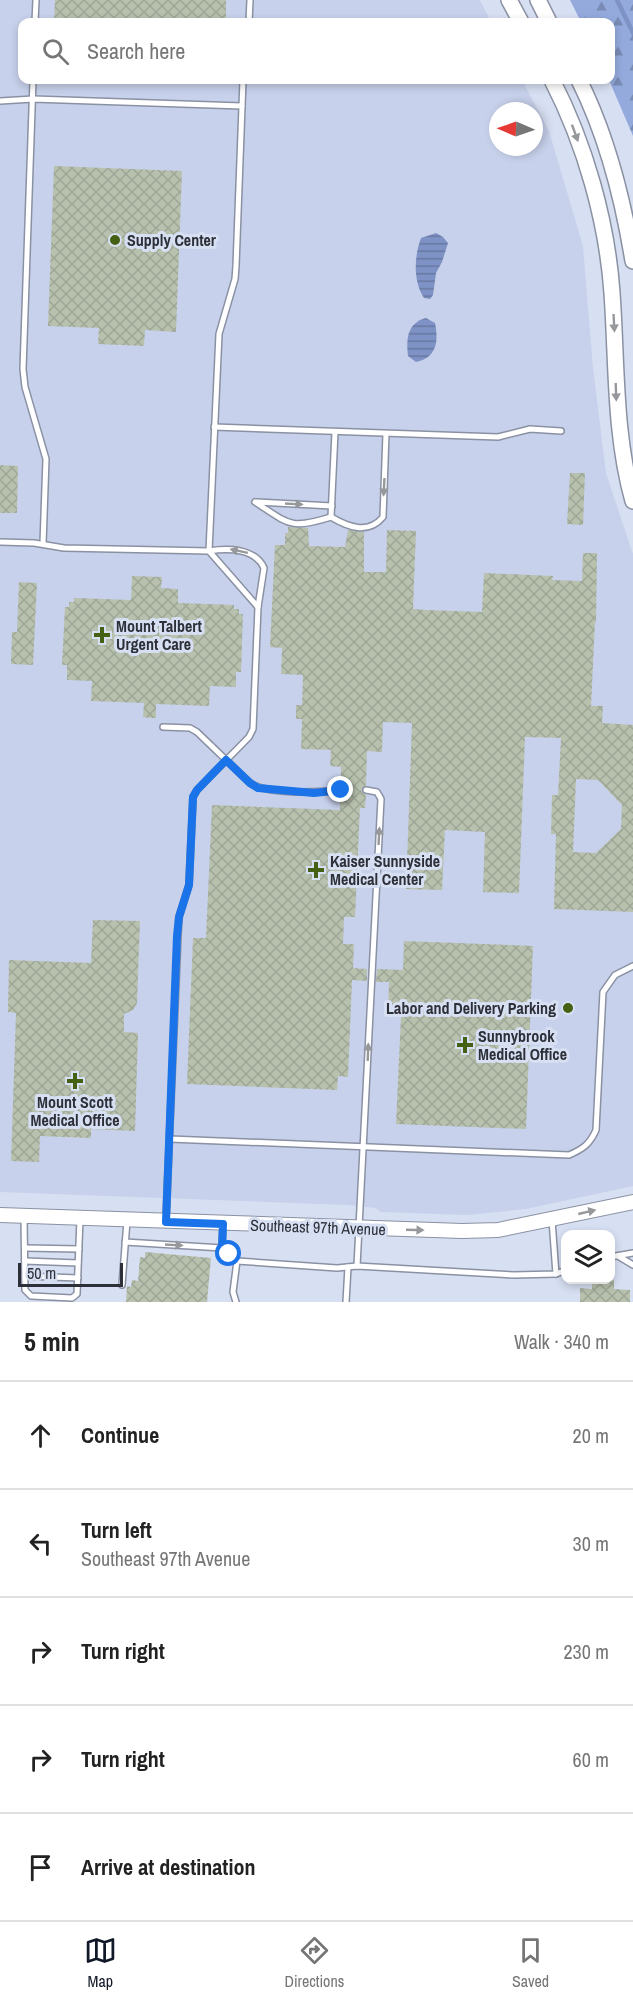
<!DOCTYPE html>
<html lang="en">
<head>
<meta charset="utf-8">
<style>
	body { margin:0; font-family:"Archivo Narrow",sans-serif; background:#f2f2f2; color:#222 }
	.controls { position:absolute; right:18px; bottom:18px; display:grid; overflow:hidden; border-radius:12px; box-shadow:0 3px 9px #0003 }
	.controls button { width:54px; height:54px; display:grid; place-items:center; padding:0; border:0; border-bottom:2px solid #e0e0e0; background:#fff; color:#222; font:30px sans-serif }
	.compass { position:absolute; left:489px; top:102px; width:54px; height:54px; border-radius:50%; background:#fff; box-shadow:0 3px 9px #0003; rotate:272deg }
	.scale { position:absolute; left:18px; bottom:15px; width:105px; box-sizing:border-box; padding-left:6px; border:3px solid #2d3038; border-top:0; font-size:16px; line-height:21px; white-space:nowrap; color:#2d3038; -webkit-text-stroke:4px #d7dff2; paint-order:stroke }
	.stop { position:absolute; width:18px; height:18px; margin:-14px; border:4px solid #1a73e8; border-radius:50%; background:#fff }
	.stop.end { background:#1a73e8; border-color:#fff; box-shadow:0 2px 6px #0008 }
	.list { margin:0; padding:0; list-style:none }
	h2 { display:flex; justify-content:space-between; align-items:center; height:78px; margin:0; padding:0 24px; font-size:26px }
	h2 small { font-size:20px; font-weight:400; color:#767676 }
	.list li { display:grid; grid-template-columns:39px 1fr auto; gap:18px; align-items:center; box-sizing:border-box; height:108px; padding:0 24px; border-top:2px solid #e0e0e0 }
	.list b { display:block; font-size:22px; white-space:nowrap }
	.list p { margin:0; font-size:20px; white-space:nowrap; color:#767676 }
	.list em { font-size:20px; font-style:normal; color:#767676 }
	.icon { flex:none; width:33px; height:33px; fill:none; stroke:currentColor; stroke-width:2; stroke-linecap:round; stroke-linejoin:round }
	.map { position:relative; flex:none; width:633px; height:1302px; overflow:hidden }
	.search { position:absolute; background:#fff; box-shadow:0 3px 9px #0003; left:18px; right:18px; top:18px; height:66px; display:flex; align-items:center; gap:15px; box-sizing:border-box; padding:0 21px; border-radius:12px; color:#767676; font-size:22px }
	.sheet { height:618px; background:#fff }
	nav { display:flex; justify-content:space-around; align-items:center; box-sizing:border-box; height:84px; border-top:2px solid #e0e0e0; background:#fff; font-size:16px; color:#767676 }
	nav a { display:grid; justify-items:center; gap:3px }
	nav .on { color:#111827 }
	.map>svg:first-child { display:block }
</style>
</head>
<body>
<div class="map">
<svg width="633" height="1302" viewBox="0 0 633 1302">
	<defs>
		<pattern id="forest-firs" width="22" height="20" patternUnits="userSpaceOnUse" patternTransform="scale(1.5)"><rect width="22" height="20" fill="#94aadd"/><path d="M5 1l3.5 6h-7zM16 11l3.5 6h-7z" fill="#798bb4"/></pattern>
		<pattern id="water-rules" width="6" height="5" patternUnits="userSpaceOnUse" patternTransform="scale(1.5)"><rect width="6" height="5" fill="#7e92c5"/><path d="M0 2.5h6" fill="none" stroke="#6878a1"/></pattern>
		<pattern id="building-cross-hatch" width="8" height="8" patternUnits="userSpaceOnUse" patternTransform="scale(1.5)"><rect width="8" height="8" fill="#b8c1ae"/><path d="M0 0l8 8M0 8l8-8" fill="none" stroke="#9ea696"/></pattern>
	</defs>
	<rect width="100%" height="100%" fill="#d7dff2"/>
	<path fill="#c7d1eb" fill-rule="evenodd" d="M0 0H480L491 22H22V80H522L549 131 583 246 593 368 606 473 633 554V1186L526 1209 467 1215 381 1212 375 1208 348 1205 0 1192ZM498 111H534V147H498Z"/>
	<path fill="url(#forest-firs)" d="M570 0H633V136L609 80 610 22H581Z"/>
	<g fill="url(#water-rules)">
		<path d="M436 233 443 237 448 243 442 262 436 273 433 295 430 299 424 298C413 281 414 257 421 238Z"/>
		<path d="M426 318 435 323C439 342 436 358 416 362L408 356C406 339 407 323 426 318Z"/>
	</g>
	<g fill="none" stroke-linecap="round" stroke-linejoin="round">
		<path stroke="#7e92c5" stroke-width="4.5" d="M617 0 633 33"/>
	</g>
	<g fill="url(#building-cross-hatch)" fill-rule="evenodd">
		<path d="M55 0H226V22H54Z"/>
		<path d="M54 166 182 171 176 332 145 330 144 346 98 344 99 328 48 326Z"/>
		<path d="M0 465 18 466 17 513H0Z"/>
		<path d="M570 473H585L583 525 567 524Z"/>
		<path d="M288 527 308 528 309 546 345 547 348 530 364 532V572H386L387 530 416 531 413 609 426 610 482 612 484 573 553 576 552 580 582 581 583 553H597L596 622H595L591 706H603L602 723 633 725V912L554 909 556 834H551L552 795H558L561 738 525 737 519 893 483 892 485 832 445 830 442 890 406 889 412 723 383 722 382 752 367 751 366 785 361 790 366 795 365 808H360L355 917H344L343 944H354L353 968 367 969V981L352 980 348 1077 338 1076 337 1090 187 1084 193 938H206L212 805 340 810V795L346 792 345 787 341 785V767L330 766 331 750 301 749 302 719H296V705H302L303 675 281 674 282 648 270 647 275 545H285V533H288ZM576 779 598 780 622 805 621 829 596 853 573 852Z"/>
		<path d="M132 576 162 577 161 588 178 589V603L234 605V609H239V614H243L241 672H236V687L210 686 209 706 156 704V718H150L143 717 144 703 91 701 92 681 67 680V665H62L65 607H69V602H74V598L131 600Z"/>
		<path d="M19 582 37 583 33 665 11 664 12 632H17Z"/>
		<path d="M93 920 140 921 137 1003 133 1010 124 1014V1032L138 1033 135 1131 91 1129V1138L40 1136 39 1162 11 1161 16 1013 8 1012 9 960 91 963Z"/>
		<path d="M404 941 533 946 526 1129 396 1124 401 1016 388 1015 389 982H376L377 969 403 970Z"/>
		<path d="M145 1252 211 1258 207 1302H126L127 1286 131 1287 132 1280 138 1281 140 1257 145 1258Z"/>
		<path d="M592 1280H614V1289L630 1290V1302H580V1288L592 1289Z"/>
	</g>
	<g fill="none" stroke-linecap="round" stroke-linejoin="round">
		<defs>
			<g id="service">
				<path d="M35 22 36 0"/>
				<path d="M249 22 250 0"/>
				<path d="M33 80 23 369 25 387 46 459 43 544"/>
				<path d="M243 80 236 266 235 279 219 334 209 551 258 607"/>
				<path d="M0 101 33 99 242 106"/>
				<path d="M214 427 498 437 530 429 561 431"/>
				<path d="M255 502C289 524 290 530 331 517 348 527 368 535 383 517L386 434"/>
				<path d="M257 502 332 506"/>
				<path d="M331 517 335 432"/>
				<path d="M0 542 34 543 64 548 209 551C228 548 255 548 264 568L258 607 253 729 249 737 197 790 193 797 189 885 179 917 178 936 166 1219"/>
				<path d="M163 727 190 728 197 732 250 783C270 795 318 792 341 790"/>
				<path d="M170 1139 569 1155C583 1149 590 1144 596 1130L603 992 615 975 633 966"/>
				<path d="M24 1218 25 1290 31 1296 72 1298 77 1294 80 1219"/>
				<path d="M223 1224 222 1248 237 1261 337 1268 357 1266 514 1275 556 1274 552 1220"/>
				<path d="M125 1242 222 1248"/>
				<path d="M25 1248 79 1249"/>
				<path d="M618 1256 633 1265"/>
				<path d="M610 1257 633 1253"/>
				<path d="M25 1261 78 1263"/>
				<path d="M357 1266 381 799 377 792 366 790"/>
				<path d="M556 1274 566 1270"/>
				<path d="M25 1276 78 1278"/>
				<path d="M122 1285 127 1221"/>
				<path d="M236 1302 233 1292 237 1261"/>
				<path d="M346 1302 348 1267"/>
			</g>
			<path id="tertiary" d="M0 1215 462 1231 498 1230 633 1202"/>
			<g id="secondary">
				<path d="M509 0 521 22"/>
				<path d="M538 0 549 22"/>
				<path d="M552 80C585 144 607 221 612 293 617 363 614 433 633 501"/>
				<path d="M579 80C607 136 623 199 633 261"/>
			</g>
		</defs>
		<use href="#service" stroke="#8a91a3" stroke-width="8"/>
		<use href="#tertiary" stroke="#8a91a3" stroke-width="16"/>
		<use href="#secondary" stroke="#8a91a3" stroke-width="18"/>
		<use href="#service" stroke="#fff" stroke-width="5"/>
		<use href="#tertiary" stroke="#fff" stroke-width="14"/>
		<use href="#secondary" stroke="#fff" stroke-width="15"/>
	</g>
	<defs><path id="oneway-solid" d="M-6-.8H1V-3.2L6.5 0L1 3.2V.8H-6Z" transform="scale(1.5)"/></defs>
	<g fill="#96989c">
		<use href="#oneway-solid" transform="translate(575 133) rotate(70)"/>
		<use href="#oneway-solid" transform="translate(614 323) rotate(87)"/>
		<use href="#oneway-solid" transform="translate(616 392) rotate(88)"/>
		<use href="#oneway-solid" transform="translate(384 487) rotate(93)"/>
		<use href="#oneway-solid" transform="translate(294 504) rotate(3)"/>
		<use href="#oneway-solid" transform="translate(239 551) rotate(-168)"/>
		<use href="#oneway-solid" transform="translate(379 836) rotate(-87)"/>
		<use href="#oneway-solid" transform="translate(368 1052) rotate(-88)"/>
		<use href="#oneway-solid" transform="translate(587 1212) rotate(-13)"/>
		<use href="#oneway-solid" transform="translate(415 1230) rotate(2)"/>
		<use href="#oneway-solid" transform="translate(174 1245) rotate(3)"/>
	</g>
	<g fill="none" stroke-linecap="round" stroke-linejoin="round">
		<path stroke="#1a73e8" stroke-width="8" d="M229 1254 222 1248 223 1224 166 1222 177 936 179 917 189 885 193 797 197 790 226 760 250 783 258 788 314 793 341 790"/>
	</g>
	<g fill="#446113" stroke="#d7dff2" stroke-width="2">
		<circle cx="115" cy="240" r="6"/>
		<path d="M99 626h6v6h6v6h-6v6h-6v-6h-6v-6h6z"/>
		<path d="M313 861h6v6h6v6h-6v6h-6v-6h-6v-6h6z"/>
		<circle cx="568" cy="1008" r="6"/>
		<path d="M462 1036h6v6h6v6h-6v6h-6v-6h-6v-6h6z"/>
		<path d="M72 1072h6v6h6v6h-6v6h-6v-6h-6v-6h6z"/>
	</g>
	<g text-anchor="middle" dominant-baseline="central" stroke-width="6" stroke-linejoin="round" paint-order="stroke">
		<g font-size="16" font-weight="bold" fill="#2d3038" stroke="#d7dff2" text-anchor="start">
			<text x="127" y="240">Supply Center</text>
			<text x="116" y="626">Mount Talbert<tspan x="116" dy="18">Urgent Care</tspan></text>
			<text x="330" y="861">Kaiser Sunnyside<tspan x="330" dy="18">Medical Center</tspan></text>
			<text x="556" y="1008" text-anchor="end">Labor and Delivery Parking</text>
			<text x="478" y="1036">Sunnybrook<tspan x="478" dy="18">Medical Office</tspan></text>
			<text x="75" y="1102" text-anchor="middle">Mount Scott<tspan x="75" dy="18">Medical Office</tspan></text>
		</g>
		<g font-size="16" fill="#2d3038" stroke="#d7dff2">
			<text transform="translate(318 1227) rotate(2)">Southeast 97th Avenue</text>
		</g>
	</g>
</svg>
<div class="controls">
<button><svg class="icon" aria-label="layers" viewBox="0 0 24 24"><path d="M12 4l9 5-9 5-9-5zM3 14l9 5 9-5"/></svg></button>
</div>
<svg class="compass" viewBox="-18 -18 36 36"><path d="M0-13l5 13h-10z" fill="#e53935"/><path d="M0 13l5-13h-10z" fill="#767676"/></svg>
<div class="scale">50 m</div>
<div class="stop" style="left:229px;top:1254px"></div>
<div class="stop end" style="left:341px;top:790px"></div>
<div class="search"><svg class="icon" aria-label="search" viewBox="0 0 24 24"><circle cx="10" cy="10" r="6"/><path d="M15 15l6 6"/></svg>Search here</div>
</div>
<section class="sheet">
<h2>5 min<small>Walk · 340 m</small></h2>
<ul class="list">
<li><svg class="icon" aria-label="ahead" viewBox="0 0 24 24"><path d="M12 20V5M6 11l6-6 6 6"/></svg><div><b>Continue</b></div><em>20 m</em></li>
<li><svg class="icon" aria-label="left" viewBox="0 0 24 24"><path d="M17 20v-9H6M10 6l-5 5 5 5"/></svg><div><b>Turn left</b><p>Southeast 97th Avenue</p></div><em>30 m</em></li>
<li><svg class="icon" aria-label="right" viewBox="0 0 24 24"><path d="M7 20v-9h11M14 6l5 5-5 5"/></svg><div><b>Turn right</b></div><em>230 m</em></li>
<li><svg class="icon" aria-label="right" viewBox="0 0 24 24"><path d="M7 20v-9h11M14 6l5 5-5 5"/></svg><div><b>Turn right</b></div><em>60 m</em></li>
<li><svg class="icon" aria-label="arrive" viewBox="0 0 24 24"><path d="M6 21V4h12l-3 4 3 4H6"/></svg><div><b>Arrive at destination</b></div></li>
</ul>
</section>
<nav>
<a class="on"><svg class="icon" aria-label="map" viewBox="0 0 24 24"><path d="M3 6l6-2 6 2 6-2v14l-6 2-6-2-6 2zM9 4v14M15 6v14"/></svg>Map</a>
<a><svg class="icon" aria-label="directions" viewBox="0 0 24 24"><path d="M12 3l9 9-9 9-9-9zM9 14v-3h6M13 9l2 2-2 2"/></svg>Directions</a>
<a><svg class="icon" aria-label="saved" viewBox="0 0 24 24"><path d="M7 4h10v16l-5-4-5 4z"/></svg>Saved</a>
</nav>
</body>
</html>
